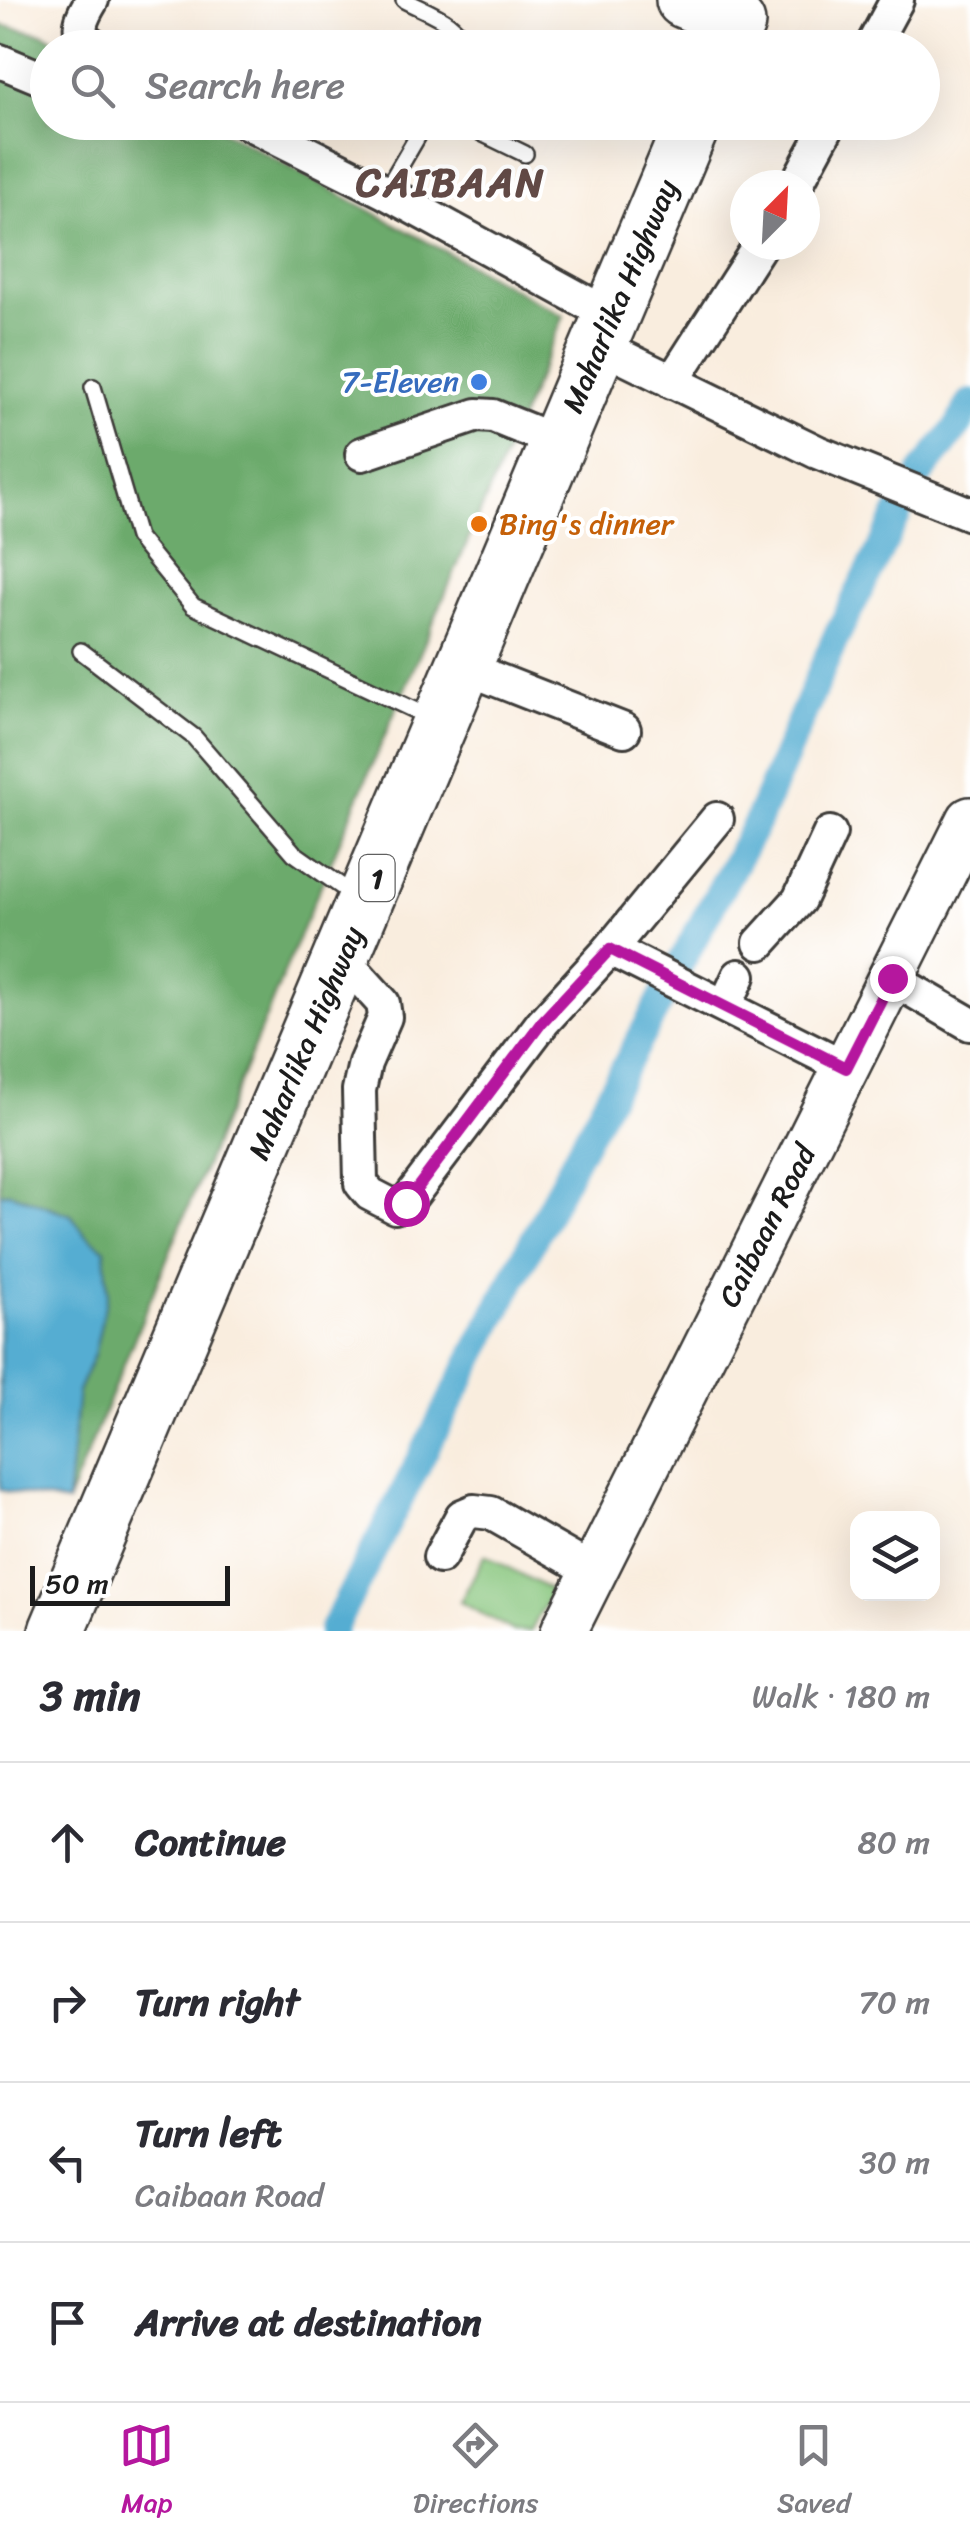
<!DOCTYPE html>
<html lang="en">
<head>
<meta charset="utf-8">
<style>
	body { margin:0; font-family:Sriracha,sans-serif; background:#f7f7f7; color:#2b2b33 }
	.controls { position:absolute; right:30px; bottom:30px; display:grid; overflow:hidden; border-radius:20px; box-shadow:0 10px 40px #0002 }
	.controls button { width:90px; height:90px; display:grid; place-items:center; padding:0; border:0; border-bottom:2px solid #e1e1e2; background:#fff; color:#2b2b33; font:50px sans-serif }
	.compass { position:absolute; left:730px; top:170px; width:90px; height:90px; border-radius:50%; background:#fff; box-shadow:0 10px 40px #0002; rotate:24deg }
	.scale { position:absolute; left:30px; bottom:25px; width:200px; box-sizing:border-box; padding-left:10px; border:5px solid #1c1c1c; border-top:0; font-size:28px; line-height:35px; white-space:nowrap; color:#1c1c1c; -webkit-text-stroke:8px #fff; paint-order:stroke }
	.stop { position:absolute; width:30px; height:30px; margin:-22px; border:8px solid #b5179e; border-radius:50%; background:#fff }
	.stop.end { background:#b5179e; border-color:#fff; box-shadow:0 2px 10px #0008 }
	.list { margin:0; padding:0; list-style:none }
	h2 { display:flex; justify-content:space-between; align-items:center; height:130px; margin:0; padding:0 40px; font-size:42px }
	h2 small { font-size:32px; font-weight:400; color:#7c7c81 }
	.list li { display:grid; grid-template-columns:65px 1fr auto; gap:30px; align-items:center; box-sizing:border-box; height:160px; padding:0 40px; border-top:2px solid #e1e1e2 }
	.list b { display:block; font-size:38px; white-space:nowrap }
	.list p { margin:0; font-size:32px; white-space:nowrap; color:#7c7c81 }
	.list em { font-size:32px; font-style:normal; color:#7c7c81 }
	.icon { flex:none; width:55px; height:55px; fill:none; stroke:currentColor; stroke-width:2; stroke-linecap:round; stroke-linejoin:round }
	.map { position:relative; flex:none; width:970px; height:1631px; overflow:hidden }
	.search { position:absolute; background:#fff; box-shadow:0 10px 40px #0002; left:30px; right:30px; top:30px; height:110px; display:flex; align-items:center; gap:25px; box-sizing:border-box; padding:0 35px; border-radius:55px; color:#7c7c81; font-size:38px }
	.sheet { height:770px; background:#fff }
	nav { display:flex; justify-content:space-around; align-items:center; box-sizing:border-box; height:140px; border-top:2px solid #e1e1e2; background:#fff; font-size:28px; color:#7c7c81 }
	nav a { display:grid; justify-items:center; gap:5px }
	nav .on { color:#b5179e }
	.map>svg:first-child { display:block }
</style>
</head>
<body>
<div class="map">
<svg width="970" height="1631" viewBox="0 0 970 1631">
	<rect width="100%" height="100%" fill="#fff"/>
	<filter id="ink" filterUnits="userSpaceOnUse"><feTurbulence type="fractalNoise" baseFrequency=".01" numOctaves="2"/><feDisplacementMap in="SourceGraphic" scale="20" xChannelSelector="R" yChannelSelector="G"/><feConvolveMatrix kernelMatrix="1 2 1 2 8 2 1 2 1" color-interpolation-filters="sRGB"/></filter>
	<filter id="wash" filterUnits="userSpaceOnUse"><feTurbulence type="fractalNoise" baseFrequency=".0048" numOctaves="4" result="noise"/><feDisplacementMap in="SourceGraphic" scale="40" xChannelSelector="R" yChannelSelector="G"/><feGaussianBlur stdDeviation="2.25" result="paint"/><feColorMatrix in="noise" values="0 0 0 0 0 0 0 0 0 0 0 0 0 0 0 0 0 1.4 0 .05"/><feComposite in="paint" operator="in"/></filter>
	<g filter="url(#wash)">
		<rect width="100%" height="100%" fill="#f9edde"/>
		<path fill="#86c57c" stroke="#51704c" stroke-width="2.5" d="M485 1555 552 1591 531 1631H514L460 1602Z"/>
		<path fill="#6caa6c" stroke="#446344" stroke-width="2.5" d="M0 25 44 34 69 47 48 48V122L209 123 564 316 296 944 67 1503 78 1391 94 1355 105 1250 85 1234 71 1215 11 1193H0Z"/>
		<path fill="#55add2" stroke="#386477" stroke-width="2.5" d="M0 1193H11L71 1215 85 1234 105 1250 108 1292 94 1355 78 1391 67 1503 0 1490Z"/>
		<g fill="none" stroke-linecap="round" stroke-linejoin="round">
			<g stroke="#55add2" stroke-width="28">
				<path d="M921 473 958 426 970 403"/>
				<path d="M332 1631 578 1153 757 822 835 639 898 514"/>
			</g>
		</g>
	</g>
	<g filter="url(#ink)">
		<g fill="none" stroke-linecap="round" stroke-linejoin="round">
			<defs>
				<g id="lane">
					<path d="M404 0C426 12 460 21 465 48"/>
					<path d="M459 122 525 154"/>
					<path d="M385 192 426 122"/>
					<path d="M93 387 137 537 193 606 433 719"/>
					<path d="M81 651 194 737 294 853 355 896"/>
				</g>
				<g id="street">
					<path d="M92 0C80 20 72 35 97 48"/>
					<path d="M871 48 897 0"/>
					<path d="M0 61 48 81"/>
					<path d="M246 122 385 192 611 316"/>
					<path d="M796 185 830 122"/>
					<path d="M598 345 817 452 970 514"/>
					<path d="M672 382 760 245"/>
					<path d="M362 454 477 415 493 416 558 442"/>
					<path d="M464 667 624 730"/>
					<path d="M760 943 799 900 830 833"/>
					<path d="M610 949 717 819"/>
					<path d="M343 959 383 1003 385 1017 365 1063 359 1090 361 1183 370 1194 395 1207 406 1203 543 1022 610 949 847 1068"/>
					<path d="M891 978 970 1024"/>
					<path d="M725 1006 739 976"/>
					<path d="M440 1557 462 1516 474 1511 491 1513 594 1572"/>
				</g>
				<path id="secondary" d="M564 1631 970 820"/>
				<g id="highway">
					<path d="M684 0 737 23 726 48"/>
					<path d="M57 1631 693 122"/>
				</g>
			</defs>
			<use href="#lane" stroke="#3d3b39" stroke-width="20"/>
			<use href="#street" stroke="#3d3b39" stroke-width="38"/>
			<use href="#secondary" stroke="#3d3b39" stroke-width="50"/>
			<use href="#highway" stroke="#3d3b39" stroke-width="60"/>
			<use href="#lane" stroke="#fff" stroke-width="15"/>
			<use href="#street" stroke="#fff" stroke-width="32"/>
			<use href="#secondary" stroke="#fff" stroke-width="45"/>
			<use href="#highway" stroke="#fff" stroke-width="55"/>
		</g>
	</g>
	<g fill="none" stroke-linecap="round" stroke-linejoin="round" filter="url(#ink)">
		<path stroke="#b5179e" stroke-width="12" d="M406 1203 542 1022 610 949 846 1068 892 978"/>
	</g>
	<circle fill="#3f7fe0" stroke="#fff" stroke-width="4" cx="479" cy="382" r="10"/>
	<circle fill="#e8710a" stroke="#fff" stroke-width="4" cx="479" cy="524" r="10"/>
	<g text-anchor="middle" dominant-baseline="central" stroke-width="8" stroke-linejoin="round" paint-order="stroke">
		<rect fill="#fff" stroke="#606060" stroke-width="2.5" x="359.5" y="855" width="35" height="46" rx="8"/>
		<g font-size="28" font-weight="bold" fill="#1c1c1c">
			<text x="377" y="878">1</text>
		</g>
		<g font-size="30" fill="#1c1c1c" stroke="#fff">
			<text transform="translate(620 296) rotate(-67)">Maharlika Highway</text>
			<text transform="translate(306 1043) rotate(-67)">Maharlika Highway</text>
			<text transform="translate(767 1226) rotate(-63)">Caibaan Road</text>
		</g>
		<g font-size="30" fill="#366cbe" stroke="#fff" text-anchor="end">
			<text x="459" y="382">7-Eleven</text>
		</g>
		<g font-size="30" fill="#c56008" stroke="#fff" text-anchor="start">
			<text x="499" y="524">Bing's dinner</text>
		</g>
		<g font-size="40" font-weight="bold" letter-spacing="2.5" fill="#624a46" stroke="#fff">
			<text x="451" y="182">CAIBAAN</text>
		</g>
	</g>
</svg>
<div class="controls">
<button><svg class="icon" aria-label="layers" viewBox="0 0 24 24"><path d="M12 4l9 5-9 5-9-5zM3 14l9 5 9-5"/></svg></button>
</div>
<svg class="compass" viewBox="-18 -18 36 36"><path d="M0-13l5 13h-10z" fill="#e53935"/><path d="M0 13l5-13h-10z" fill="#7c7c81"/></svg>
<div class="scale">50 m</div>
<div class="stop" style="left:406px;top:1203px"></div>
<div class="stop end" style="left:892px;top:978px"></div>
<div class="search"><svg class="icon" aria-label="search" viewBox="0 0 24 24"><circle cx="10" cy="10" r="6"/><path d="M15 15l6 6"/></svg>Search here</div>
</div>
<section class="sheet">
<h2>3 min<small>Walk · 180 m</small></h2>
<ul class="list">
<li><svg class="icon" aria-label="ahead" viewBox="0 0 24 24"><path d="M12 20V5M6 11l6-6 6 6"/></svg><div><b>Continue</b></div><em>80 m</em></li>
<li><svg class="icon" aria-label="right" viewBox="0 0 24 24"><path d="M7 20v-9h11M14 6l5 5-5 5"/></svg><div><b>Turn right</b></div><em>70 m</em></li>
<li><svg class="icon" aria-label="left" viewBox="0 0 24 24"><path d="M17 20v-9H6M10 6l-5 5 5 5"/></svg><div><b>Turn left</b><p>Caibaan Road</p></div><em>30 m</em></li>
<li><svg class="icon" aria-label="arrive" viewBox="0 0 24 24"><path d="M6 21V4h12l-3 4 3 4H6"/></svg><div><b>Arrive at destination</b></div></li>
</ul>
</section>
<nav>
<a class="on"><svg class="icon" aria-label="map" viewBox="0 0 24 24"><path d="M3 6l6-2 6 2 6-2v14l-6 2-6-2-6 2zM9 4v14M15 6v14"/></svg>Map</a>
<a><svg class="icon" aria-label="directions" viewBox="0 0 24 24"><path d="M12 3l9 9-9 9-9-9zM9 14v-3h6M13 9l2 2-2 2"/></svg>Directions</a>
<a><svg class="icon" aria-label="saved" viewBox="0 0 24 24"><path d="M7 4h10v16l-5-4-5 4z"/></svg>Saved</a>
</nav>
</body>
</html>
